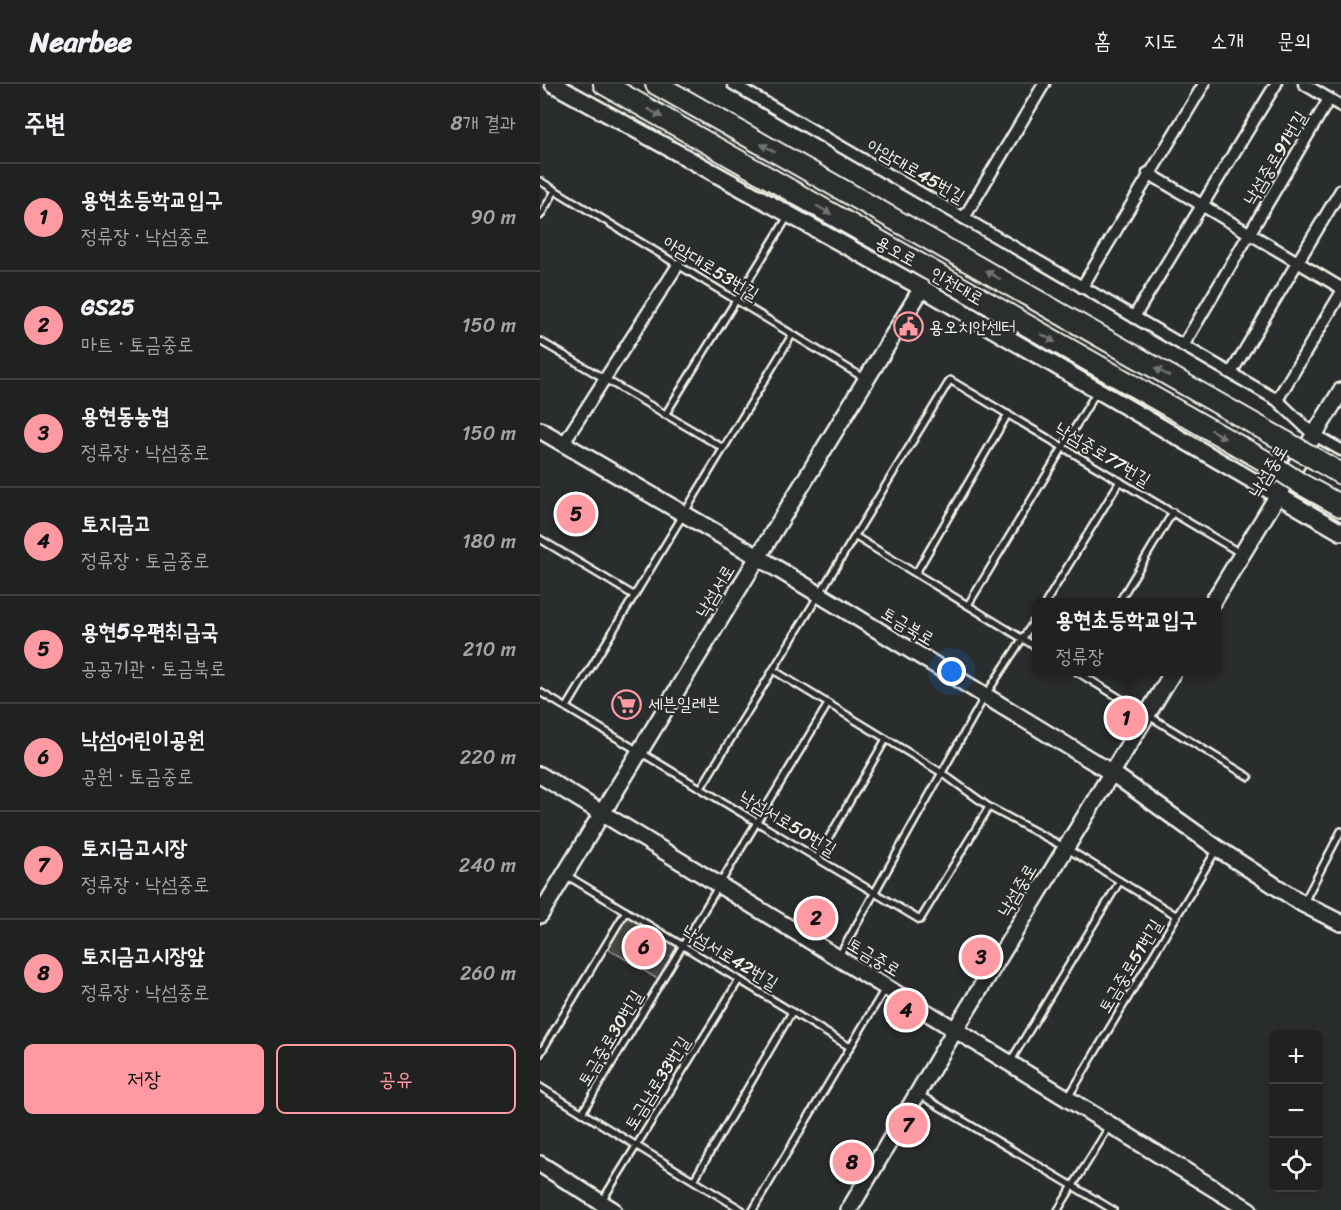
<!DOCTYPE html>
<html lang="ko">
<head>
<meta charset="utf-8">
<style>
	body { margin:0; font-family:Sriracha,"Poor Story",sans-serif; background:#282a2a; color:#f1f3f6 }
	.controls { position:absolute; right:18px; bottom:18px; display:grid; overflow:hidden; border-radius:9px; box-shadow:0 3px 15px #0003 }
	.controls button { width:54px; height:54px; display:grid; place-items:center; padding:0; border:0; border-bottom:2px solid #3d3f40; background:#202222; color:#f1f3f6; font:30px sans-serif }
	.you { position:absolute; left:412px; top:588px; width:21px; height:21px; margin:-15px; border:4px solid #fff; border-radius:50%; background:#1a73e8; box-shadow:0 0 0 9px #1a73e833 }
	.badge { display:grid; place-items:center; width:39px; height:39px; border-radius:50%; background:#ff9aa2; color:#111; font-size:20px; font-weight:700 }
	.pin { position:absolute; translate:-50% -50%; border:3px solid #fff; box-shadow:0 2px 6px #0006 }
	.popup { position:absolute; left:492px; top:514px; width:189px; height:78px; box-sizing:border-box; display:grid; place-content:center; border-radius:9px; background:#202222; filter:drop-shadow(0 2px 4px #0005); font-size:20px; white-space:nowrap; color:#a2a4a5 }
	.popup b { font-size:22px; color:#f1f3f6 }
	.popup::after { content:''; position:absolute; left:50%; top:100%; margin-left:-12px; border:12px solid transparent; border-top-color:#202222 }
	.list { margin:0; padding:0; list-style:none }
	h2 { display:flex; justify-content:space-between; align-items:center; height:78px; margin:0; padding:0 24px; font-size:26px }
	h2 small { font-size:20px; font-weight:400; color:#a2a4a5 }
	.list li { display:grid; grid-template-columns:39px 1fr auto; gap:18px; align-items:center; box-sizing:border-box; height:108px; padding:0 24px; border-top:2px solid #3d3f40 }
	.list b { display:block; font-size:22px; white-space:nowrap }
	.list p { margin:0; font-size:20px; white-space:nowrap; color:#a2a4a5 }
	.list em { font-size:20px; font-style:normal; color:#a2a4a5 }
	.actions { display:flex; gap:12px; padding:18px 24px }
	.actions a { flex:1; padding:14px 0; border:2px solid #ff9aa2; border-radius:9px; text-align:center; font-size:21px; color:#ff9aa2 }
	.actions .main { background:#ff9aa2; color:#111 }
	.icon { flex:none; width:33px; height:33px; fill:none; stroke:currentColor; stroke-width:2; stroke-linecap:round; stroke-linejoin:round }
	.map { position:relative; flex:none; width:801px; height:1126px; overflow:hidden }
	header { display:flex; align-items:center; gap:36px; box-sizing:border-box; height:84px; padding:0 30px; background:#202222; border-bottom:2px solid #3d3f40 }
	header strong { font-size:28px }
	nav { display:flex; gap:33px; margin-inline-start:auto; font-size:21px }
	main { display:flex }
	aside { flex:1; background:#202222 }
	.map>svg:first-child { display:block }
</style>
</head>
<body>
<header>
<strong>Nearbee</strong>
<nav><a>홈</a><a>지도</a><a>소개</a><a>문의</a></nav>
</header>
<main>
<aside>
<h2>주변<small>8개 결과</small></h2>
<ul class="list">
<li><span class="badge">1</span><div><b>용현초등학교입구</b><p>정류장 · 낙섬중로</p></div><em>90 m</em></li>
<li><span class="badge">2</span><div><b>GS25</b><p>마트 · 토금중로</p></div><em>150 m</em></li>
<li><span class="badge">3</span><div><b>용현동농협</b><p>정류장 · 낙섬중로</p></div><em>150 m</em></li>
<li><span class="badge">4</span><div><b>토지금고</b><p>정류장 · 토금중로</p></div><em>180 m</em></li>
<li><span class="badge">5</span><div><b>용현5우편취급국</b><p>공공기관 · 토금북로</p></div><em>210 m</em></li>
<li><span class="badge">6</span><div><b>낙섬어린이공원</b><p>공원 · 토금중로</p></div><em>220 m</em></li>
<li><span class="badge">7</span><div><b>토지금고시장</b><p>정류장 · 낙섬중로</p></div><em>240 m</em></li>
<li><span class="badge">8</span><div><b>토지금고시장앞</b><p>정류장 · 낙섬중로</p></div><em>260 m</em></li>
</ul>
<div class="actions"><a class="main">저장</a><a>공유</a></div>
</aside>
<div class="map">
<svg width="801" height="1126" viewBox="0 0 801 1126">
	<rect width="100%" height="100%" fill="#2a2d2e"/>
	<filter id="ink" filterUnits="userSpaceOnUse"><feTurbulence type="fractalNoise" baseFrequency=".0167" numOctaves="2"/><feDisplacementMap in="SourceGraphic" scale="12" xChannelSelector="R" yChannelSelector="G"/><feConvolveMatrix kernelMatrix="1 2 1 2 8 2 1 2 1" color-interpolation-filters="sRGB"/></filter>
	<g filter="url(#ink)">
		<path fill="#444645" stroke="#9c9c96" stroke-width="1.5" d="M86 830 140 862 119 896 67 864Z"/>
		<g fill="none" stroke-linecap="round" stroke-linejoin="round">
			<defs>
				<g id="lane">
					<path d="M0 97 324 294"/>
					<path d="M0 132 15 107"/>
					<path d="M0 257 183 364"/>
					<path d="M125 331 249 131"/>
					<path d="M316 453 496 563"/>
					<path d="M0 455 95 512"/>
					<path d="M376 489 468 330"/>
					<path d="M506 518 580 397"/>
					<path d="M579 518 633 428"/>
					<path d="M428 521 557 307"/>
					<path d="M233 586 402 689 449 723 526 764 637 832"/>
					<path d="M537 588 709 693"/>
					<path d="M0 608 380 836 449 723"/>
					<path d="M27 623 252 251"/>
					<path d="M161 704 410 296 700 469"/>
					<path d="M277 774 346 655"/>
					<path d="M26 791 310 963"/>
					<path d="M764 818 801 747"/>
					<path d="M299 872 445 612 496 534"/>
					<path d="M0 970 86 827"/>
					<path d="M470 978 580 797"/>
					<path d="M0 1003 202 1126"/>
					<path d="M380 1011 573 1126"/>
					<path d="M529 1012 677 765"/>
					<path d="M42 1029 288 620"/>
					<path d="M154 1096 252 928"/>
					<path d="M62 1117 199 896"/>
					<path d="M213 1126 346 903"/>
					<path d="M518 1126 569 1043"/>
				</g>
				<g id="street">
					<path d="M193 0 737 316 773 350 801 366"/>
					<path d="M764 0 801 22"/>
					<path d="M608 89 801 204"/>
					<path d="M424 134 504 0"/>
					<path d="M542 203 664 0"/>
					<path d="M594 233 736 0"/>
					<path d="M643 262 789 15"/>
					<path d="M691 289 801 106"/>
					<path d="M737 316 801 209"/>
					<path d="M23 360 138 181"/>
				</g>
				<g id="secondary">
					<path d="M13 0 382 204 801 448"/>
					<path d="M0 346 218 473 572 689 677 764 763 820 801 839"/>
					<path d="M673 518 801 307"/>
					<path d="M0 691 709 1126"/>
					<path d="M0 831 382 204"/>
					<path d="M0 1080 73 1126"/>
					<path d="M309 1126 415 946 633 588"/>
				</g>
				<g id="highway">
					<path d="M64 0 732 381"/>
					<path d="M116 0 746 358"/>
					<path d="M777 376 801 390"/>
					<path d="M761 400 801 422"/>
				</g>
			</defs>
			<use href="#lane" stroke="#f4f1e8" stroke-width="10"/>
			<use href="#street" stroke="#f4f1e8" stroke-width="15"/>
			<use href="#secondary" stroke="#f4f1e8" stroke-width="20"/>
			<use href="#highway" stroke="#f4f1e8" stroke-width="24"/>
			<use href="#lane" stroke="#2a2d2e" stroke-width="5"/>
			<use href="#street" stroke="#2a2d2e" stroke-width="10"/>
			<use href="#secondary" stroke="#2a2d2e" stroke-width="15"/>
			<use href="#highway" stroke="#2a2d2e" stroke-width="20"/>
			<defs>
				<g id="highway-bridge">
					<path d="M746 358 777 376"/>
					<path d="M732 381 761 400"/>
				</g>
			</defs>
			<use href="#highway-bridge" stroke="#f4f1e8" stroke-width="24" stroke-linecap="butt"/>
			<use href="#highway-bridge" stroke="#2a2d2e" stroke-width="20"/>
		</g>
		<defs><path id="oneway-solid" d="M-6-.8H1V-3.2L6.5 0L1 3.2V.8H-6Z" transform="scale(1.5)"/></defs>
		<g fill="#71726f">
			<use href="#oneway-solid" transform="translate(115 29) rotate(30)"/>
			<use href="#oneway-solid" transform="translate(228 64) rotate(-150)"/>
			<use href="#oneway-solid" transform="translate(284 126) rotate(30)"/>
			<use href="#oneway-solid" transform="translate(453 191) rotate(-150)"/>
			<use href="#oneway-solid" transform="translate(508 254) rotate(30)"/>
			<use href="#oneway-solid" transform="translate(622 288) rotate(-150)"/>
			<use href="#oneway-solid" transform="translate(678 350) rotate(30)"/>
		</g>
	</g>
	<defs>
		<symbol id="civic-ring" viewBox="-11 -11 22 22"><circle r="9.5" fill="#2a2d2e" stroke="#ff9aa2" stroke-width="1.5"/><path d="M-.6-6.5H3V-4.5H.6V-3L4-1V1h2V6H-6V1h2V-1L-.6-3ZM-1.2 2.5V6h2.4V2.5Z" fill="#ff9aa2"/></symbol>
		<symbol id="supermarket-ring" viewBox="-11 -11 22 22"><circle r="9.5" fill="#2a2d2e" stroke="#ff9aa2" stroke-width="1.5"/><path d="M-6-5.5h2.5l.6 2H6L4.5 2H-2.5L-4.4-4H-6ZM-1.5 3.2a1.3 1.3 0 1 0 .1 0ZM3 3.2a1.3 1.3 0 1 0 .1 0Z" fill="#ff9aa2"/></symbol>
	</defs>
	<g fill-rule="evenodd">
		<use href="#civic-ring" x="352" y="226" width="33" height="33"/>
		<use href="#supermarket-ring" x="70" y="604" width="33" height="33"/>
	</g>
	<g text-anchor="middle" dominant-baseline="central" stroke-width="4.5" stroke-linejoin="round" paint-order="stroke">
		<g font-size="18" fill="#f4f1e8" stroke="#2a2d2e">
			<text transform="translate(735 74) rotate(-59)">낙섬중로91번길</text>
			<text transform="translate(376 87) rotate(30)">아암대로45번길</text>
			<text transform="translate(356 167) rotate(29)">용오로</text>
			<text transform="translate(171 184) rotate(31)">아암대로53번길</text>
			<text transform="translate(417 202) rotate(30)">인천대로</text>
			<text transform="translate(563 370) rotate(31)">낙섬중로77번길</text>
			<text transform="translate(728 387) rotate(-59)">낙섬중로</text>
			<text transform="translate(175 507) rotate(-59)">낙섬서로</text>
			<text transform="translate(368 542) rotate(31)">토금북로</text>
			<text transform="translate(248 739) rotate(31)">낙섬서로50번길</text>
			<text transform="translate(477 806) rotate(-59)">낙섬중로</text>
			<text transform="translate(190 873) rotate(31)">낙섬서로42번길</text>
			<text transform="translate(334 873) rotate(31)">토금중로</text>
			<text transform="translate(590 882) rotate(-59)">토금중로51번길</text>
			<text transform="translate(70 954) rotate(-59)">토금중로30번길</text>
			<text transform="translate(117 999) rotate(-58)">토금남로33번길</text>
		</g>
		<g font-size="18" fill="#f4f1e8" stroke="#2a2d2e" text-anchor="start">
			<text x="389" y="243">용오치안센터</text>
			<text x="108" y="620">세븐일레븐</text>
		</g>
	</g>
</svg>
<div class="controls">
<button>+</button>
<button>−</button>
<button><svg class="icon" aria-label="locate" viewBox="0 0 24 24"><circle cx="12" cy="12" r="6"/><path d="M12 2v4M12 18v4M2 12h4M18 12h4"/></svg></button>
</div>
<div class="you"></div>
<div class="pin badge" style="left:586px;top:634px">1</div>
<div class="popup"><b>용현초등학교입구</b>정류장</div>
<div class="pin badge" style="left:276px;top:834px">2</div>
<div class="pin badge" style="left:441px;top:873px">3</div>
<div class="pin badge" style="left:366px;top:926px">4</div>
<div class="pin badge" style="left:36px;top:430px">5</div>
<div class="pin badge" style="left:104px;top:863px">6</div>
<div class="pin badge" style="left:368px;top:1041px">7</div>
<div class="pin badge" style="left:312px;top:1078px">8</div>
</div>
</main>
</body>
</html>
